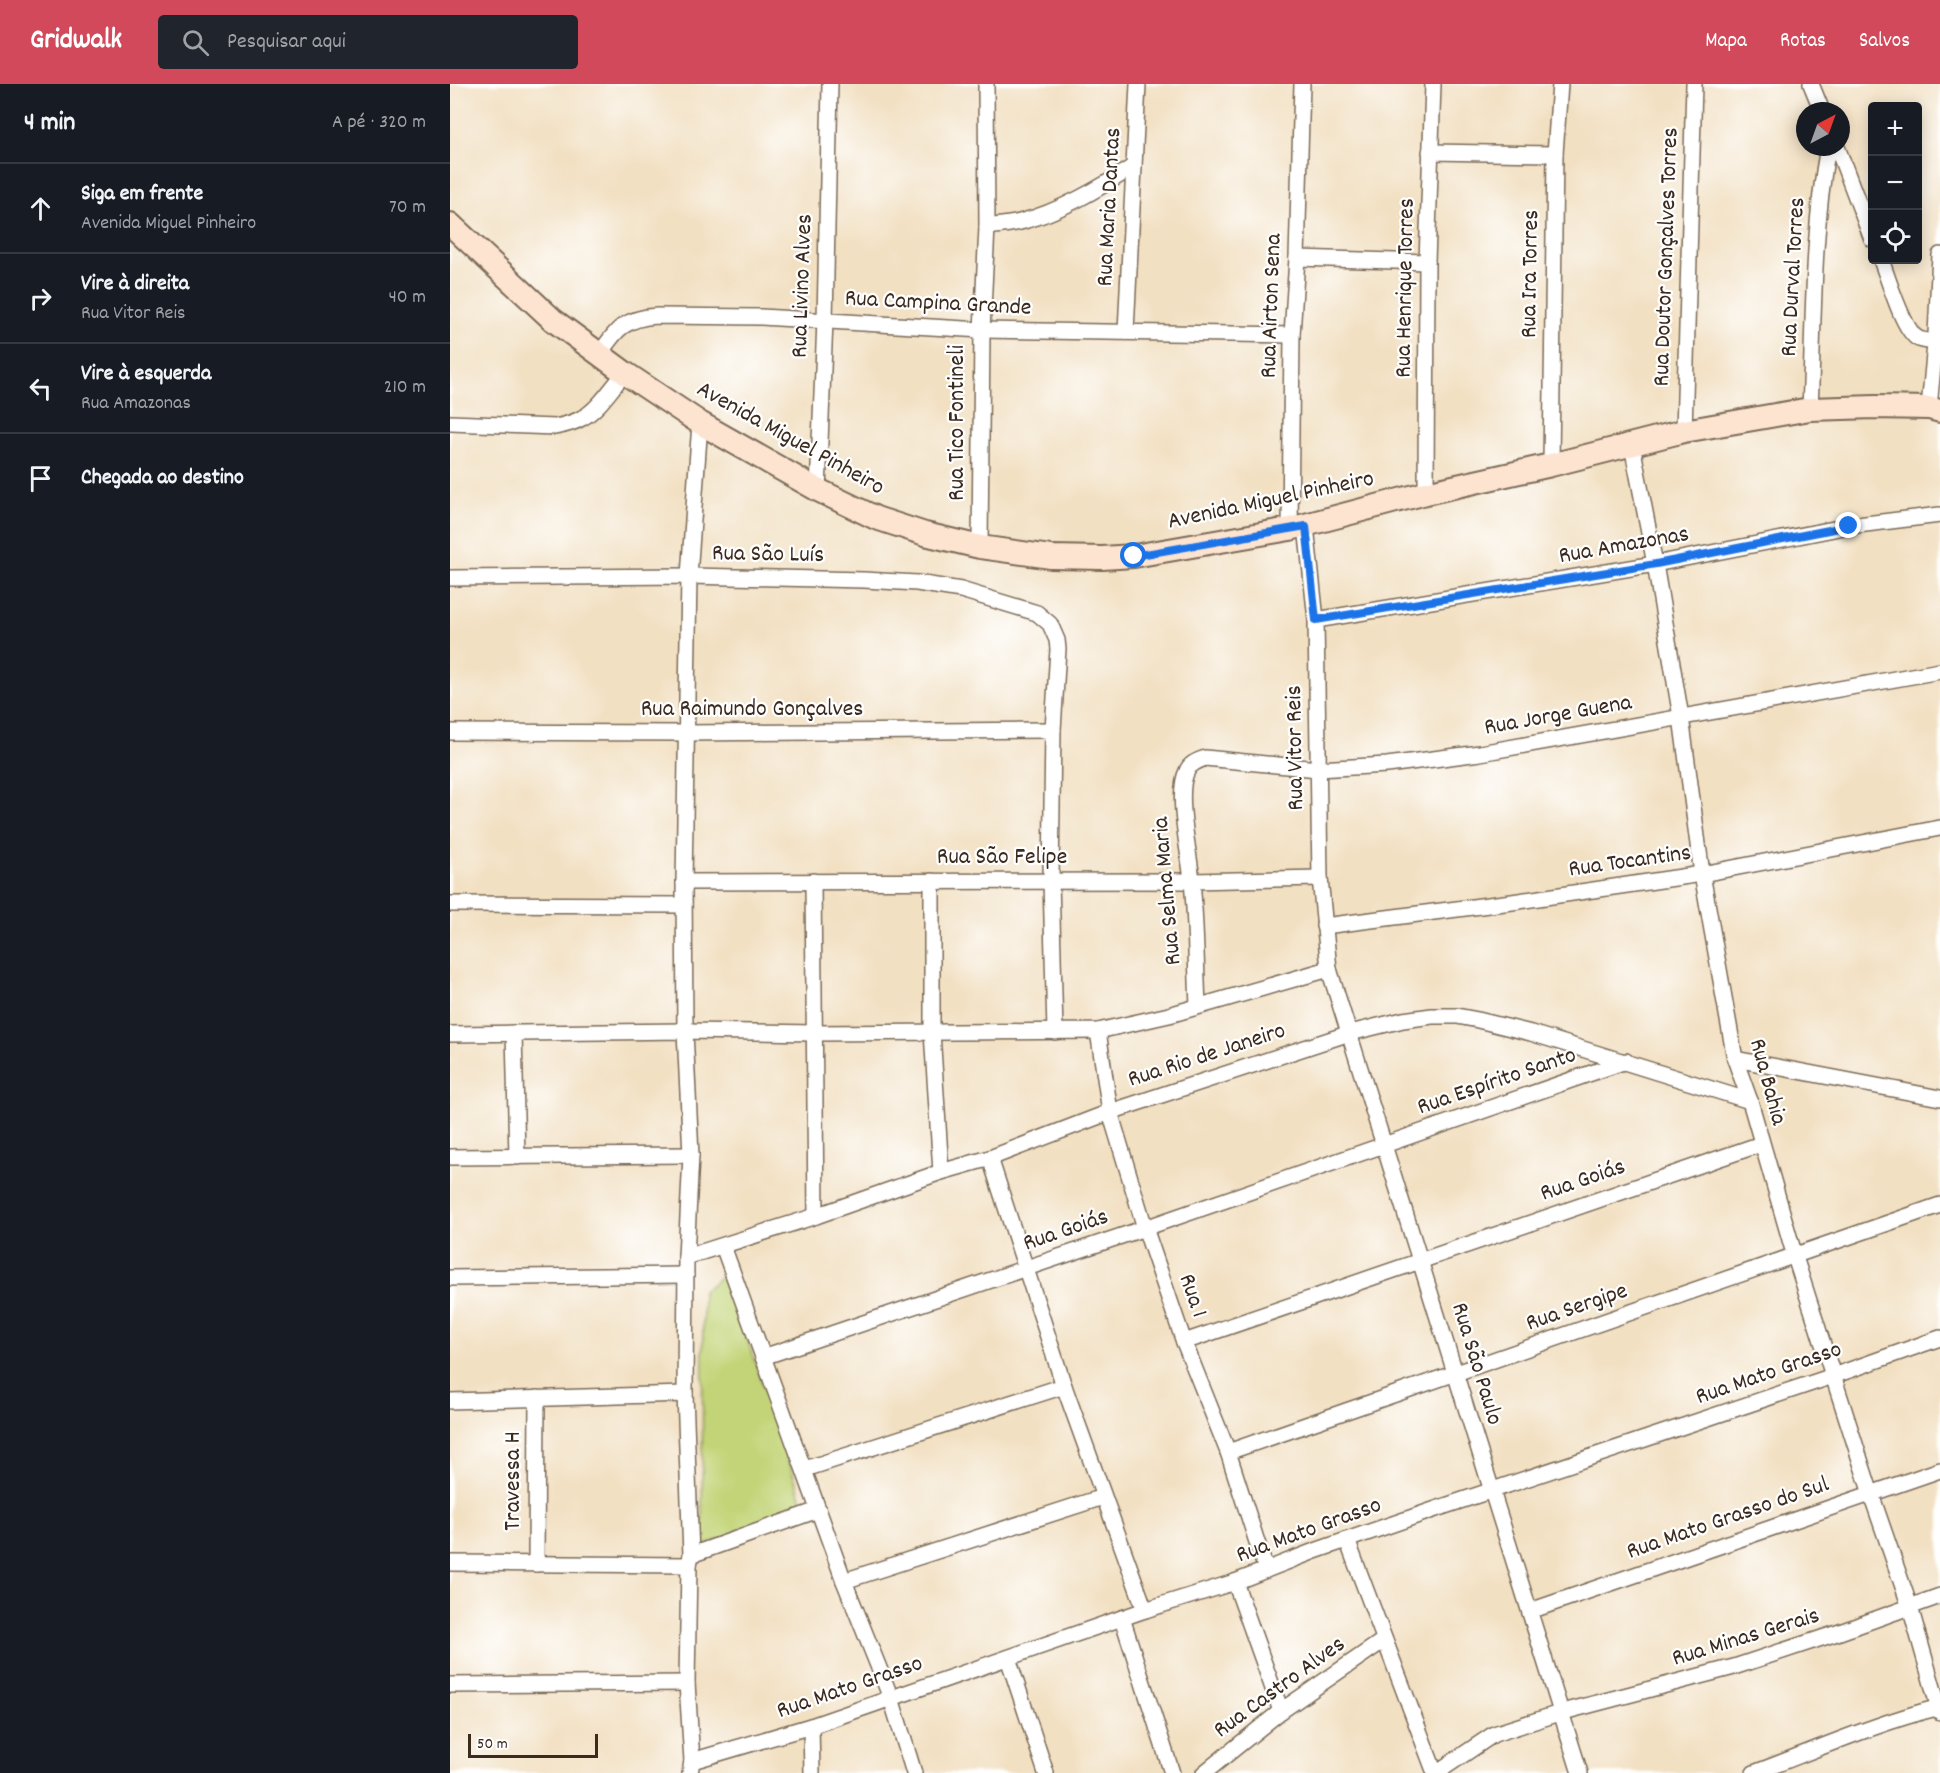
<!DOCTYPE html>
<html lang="pt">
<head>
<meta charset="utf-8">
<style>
	body { margin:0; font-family:Dekko,sans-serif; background:#20242c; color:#f1f3f6 }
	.controls { position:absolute; right:18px; top:18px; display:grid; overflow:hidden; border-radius:6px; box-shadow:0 3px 15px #0003 }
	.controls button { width:54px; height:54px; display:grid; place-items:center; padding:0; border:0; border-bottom:2px solid #363941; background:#171b24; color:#f1f3f6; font:30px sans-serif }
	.compass { position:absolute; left:1346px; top:18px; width:54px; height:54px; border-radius:50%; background:#171b24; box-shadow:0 3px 15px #0003; rotate:41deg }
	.scale { position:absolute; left:18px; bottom:15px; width:130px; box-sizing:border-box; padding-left:6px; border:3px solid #3b2a1e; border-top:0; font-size:16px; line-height:21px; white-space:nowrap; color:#3b2a1e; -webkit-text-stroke:4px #fff; paint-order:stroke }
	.stop { position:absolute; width:18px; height:18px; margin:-14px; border:4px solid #1a73e8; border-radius:50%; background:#fff }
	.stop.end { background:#1a73e8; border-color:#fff; box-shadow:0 2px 6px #0008 }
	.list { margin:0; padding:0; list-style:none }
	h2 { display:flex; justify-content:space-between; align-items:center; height:78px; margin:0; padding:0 24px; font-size:26px }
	h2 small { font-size:20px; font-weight:400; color:#9ea1a6 }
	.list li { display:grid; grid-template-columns:39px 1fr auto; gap:18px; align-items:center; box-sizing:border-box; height:90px; padding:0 24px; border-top:2px solid #363941 }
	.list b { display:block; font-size:22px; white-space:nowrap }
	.list p { margin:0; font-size:20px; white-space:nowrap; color:#9ea1a6 }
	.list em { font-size:20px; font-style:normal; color:#9ea1a6 }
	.icon { flex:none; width:33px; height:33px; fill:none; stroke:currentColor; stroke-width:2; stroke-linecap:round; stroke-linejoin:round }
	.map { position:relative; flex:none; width:1490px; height:1689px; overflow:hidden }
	header { display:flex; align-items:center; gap:36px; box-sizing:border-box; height:84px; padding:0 30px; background:#d1495b; color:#fff }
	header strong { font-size:28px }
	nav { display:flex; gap:33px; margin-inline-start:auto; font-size:21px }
	.search { width:420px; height:54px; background:#20242c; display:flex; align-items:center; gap:15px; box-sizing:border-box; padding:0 21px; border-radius:6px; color:#9ea1a6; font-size:22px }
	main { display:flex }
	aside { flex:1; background:#171b24 }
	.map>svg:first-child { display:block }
</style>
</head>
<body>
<header>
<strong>Gridwalk</strong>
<div class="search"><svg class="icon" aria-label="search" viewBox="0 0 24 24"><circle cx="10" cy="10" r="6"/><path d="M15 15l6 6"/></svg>Pesquisar aqui</div>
<nav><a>Mapa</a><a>Rotas</a><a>Salvos</a></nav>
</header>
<main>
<aside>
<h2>4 min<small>A pé · 320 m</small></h2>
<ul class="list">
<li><svg class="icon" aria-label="ahead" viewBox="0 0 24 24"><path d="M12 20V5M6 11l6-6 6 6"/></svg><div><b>Siga em frente</b><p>Avenida Miguel Pinheiro</p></div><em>70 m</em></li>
<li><svg class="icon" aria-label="right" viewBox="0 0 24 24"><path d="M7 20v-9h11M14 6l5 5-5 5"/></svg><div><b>Vire à direita</b><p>Rua Vitor Reis</p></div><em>40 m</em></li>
<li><svg class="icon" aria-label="left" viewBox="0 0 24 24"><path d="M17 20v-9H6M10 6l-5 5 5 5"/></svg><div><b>Vire à esquerda</b><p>Rua Amazonas</p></div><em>210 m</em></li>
<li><svg class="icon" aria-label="arrive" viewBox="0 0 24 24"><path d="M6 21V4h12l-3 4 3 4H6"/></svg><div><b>Chegada ao destino</b></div></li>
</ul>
</aside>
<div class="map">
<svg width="1490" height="1689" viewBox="0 0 1490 1689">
	<rect width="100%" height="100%" fill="#fff"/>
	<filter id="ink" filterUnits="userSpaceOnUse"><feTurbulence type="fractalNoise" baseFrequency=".0167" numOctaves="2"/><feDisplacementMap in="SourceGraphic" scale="12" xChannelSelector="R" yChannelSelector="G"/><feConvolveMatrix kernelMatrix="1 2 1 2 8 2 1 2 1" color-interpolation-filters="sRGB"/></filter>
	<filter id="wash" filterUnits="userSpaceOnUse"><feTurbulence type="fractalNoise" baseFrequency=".008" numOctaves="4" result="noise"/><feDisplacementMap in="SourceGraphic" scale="24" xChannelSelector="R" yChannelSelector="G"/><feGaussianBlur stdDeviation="1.35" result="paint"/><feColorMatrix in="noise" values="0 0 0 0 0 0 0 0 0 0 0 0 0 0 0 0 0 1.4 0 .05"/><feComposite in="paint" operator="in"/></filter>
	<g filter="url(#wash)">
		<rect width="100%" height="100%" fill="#f2e0c2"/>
		<path fill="#c2d477" stroke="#7e7f4a" stroke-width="1.5" d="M275 1190 355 1425 252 1462 253 1207Z"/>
	</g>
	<g filter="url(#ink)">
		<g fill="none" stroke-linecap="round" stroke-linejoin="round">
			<defs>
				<g id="street">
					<path d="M1361 0 1372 27"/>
					<path d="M1387 63 1422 155"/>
					<path d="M980 68 1105 70"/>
					<path d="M537 143C547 141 559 141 570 138 610 128 650 104 684 82"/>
					<path d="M847 174 977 178"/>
					<path d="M1431 176C1438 193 1452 244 1467 254 1472 257 1479 257 1485 258"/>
					<path d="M676 248 688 0"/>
					<path d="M149 271C166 245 175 234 207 232L311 233 532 246 842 251"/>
					<path d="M1479 324 1486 250 1490 171"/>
					<path d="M1360 325C1364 238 1362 149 1378 63"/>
					<path d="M0 339 105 343C115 341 124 339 132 334 149 325 162 303 175 289"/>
					<path d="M1234 347 1244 0"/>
					<path d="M1182 361 1205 480 1231 633 1252 790 1285 975 1300 1017 1345 1173 1421 1410 1460 1523 1490 1628"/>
					<path d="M1101 381 1105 70 1110 0"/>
					<path d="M368 406 375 237 380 0"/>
					<path d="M976 409 977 178 983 0"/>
					<path d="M856 442 866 536 870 794 879 885 1130 1689"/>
					<path d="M840 445 842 251 847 174 852 0"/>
					<path d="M530 463 532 246 537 143 536 0"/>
					<path d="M0 494 239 492 414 496 467 499 511 506 587 529 600 540 607 556 608 565 603 646 601 796 605 948"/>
					<path d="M866 536 1205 480 1399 442 1490 431"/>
					<path d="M0 648 236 649 603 646"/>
					<path d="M363 797 366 1132"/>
					<path d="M482 797V948L491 1088"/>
					<path d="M234 798 742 797 870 794"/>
					<path d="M0 820 234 821"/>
					<path d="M874 842 1062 818 1252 790 1490 744"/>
					<path d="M748 922C746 880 746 838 742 797 740 771 725 709 737 687 740 679 748 677 755 674L868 685 937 681 1030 669 1490 587"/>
					<path d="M648 947 660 1028 695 1144 734 1258 778 1368 816 1486"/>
					<path d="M64 949 67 1073"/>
					<path d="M0 950 235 947 364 949 648 947 719 931 879 885"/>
					<path d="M1285 975 1490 1014"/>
					<path d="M0 1073 241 1071"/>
					<path d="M540 1074 614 1302 695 1526"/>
					<path d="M273 1162 394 1497 441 1614 464 1689"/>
					<path d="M236 1173 366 1132 491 1088 540 1074 660 1028 900 949 953 936 982 932H1007L1028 936 1081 949 1300 1017"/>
					<path d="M0 1194 236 1191"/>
					<path d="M734 1258 1311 1060"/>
					<path d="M313 1273 695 1144 1176 977"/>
					<path d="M0 1317 235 1310"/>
					<path d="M778 1368 1490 1121"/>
					<path d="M355 1385 614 1302"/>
					<path d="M897 1456 985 1689"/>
					<path d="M241 1471 368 1426"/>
					<path d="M0 1479 239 1481"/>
					<path d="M86 1480 87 1314"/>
					<path d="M394 1497 653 1413"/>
					<path d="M785 1498 831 1627"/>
					<path d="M1080 1527 1490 1386"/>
					<path d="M672 1534 722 1689"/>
					<path d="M558 1574 596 1689"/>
					<path d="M0 1601 237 1599"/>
					<path d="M361 1642 362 1689"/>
					<path d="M242 1677 361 1642 695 1526 785 1498 862 1468 986 1425 1383 1292 1490 1254"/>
					<path d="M240 1689 242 1677 237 1599 239 1481 241 1471 235 1310 236 1173 241 1071 235 947 234 798 239 492 250 339"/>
					<path d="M754 1689 831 1627 934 1556"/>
					<path d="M986 1689 1044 1650 1113 1628 1284 1583 1387 1549 1490 1512"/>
					<path d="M1304 1689C1365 1666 1426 1639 1490 1623"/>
				</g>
				<path id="secondary" d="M0 140 103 236 175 289 250 339 368 406 426 434 475 450 530 463 601 473 652 474 684 472 840 445 976 409 1101 381 1234 347 1360 325 1425 323 1479 324 1490 327"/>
			</defs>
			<use href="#street" stroke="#7b6a57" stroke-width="18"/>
			<use href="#secondary" stroke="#7b6a57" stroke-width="26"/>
			<use href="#street" stroke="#fff" stroke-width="15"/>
			<use href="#secondary" stroke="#fde4d1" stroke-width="22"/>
		</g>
	</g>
	<g fill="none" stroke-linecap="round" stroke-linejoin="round" filter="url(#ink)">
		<path stroke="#1a73e8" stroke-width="8" d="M684 472 856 442 866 536 1206 480 1399 442"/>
	</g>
	<g text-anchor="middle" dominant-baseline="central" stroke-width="4.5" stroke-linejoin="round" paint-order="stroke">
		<g font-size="24" fill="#3b2a1e" stroke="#fff">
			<text transform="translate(660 123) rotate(-87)">Rua Maria Dantas</text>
			<text transform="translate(1217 173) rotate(-88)">Rua Doutor Gonçalves Torres</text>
			<text transform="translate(1081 190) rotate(-89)">Rua Ira Torres</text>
			<text transform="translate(1344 193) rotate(-87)">Rua Durval Torres</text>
			<text transform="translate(353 202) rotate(-88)">Rua Livino Alves</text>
			<text transform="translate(956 204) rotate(-89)">Rua Henrique Torres</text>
			<text transform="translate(488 220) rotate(3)">Rua Campina Grande</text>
			<text transform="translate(822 222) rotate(-88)">Rua Airton Sena</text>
			<text transform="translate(508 339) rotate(-90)">Rua Tico Fontineli</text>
			<text transform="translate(340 355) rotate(29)">Avenida Miguel Pinheiro</text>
			<text transform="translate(821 417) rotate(-12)">Avenida Miguel Pinheiro</text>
			<text transform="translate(1174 462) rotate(-10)">Rua Amazonas</text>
			<text transform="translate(318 471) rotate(1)">Rua São Luís</text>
			<text x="302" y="626">Rua Raimundo Gonçalves</text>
			<text transform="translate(1108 632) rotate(-10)">Rua Jorge Guena</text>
			<text transform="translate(846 664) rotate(-91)">Rua Vitor Reis</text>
			<text x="552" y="774">Rua São Felipe</text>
			<text transform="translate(1180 778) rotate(-8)">Rua Tocantins</text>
			<text transform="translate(718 807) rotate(-95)">Rua Selma Maria</text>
			<text transform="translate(757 972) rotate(-18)">Rua Rio de Janeiro</text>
			<text transform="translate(1047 998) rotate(-19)">Rua Espírito Santo</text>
			<text transform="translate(1317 998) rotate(75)">Rua Bahia</text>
			<text transform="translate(1133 1097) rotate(-19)">Rua Goiás</text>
			<text transform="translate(616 1147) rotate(-19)">Rua Goiás</text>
			<text transform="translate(742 1212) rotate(71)">Rua 1</text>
			<text transform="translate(1127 1224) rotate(-19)">Rua Sergipe</text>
			<text transform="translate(1026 1280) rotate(73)">Rua São Paulo</text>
			<text transform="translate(1319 1290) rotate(-19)">Rua Mato Grasso</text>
			<text transform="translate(64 1397) rotate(-90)">Travessa H</text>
			<text transform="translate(1278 1435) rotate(-19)">Rua Mato Grasso do Sul</text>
			<text transform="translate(859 1447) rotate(-20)">Rua Mato Grasso</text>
			<text transform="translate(1296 1554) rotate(-17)">Rua Minas Gerais</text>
			<text transform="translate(400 1604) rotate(-19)">Rua Mato Grasso</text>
			<text transform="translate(830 1604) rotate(-36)">Rua Castro Alves</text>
		</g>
	</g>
</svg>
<div class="controls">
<button>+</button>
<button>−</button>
<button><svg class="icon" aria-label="locate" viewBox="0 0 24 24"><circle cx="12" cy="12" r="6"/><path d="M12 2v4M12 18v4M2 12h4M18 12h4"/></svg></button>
</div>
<svg class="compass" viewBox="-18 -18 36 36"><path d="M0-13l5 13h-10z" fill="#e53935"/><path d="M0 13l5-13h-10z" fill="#9ea1a6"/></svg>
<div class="scale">50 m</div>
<div class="stop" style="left:684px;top:472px"></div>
<div class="stop end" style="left:1399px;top:442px"></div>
</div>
</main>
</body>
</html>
